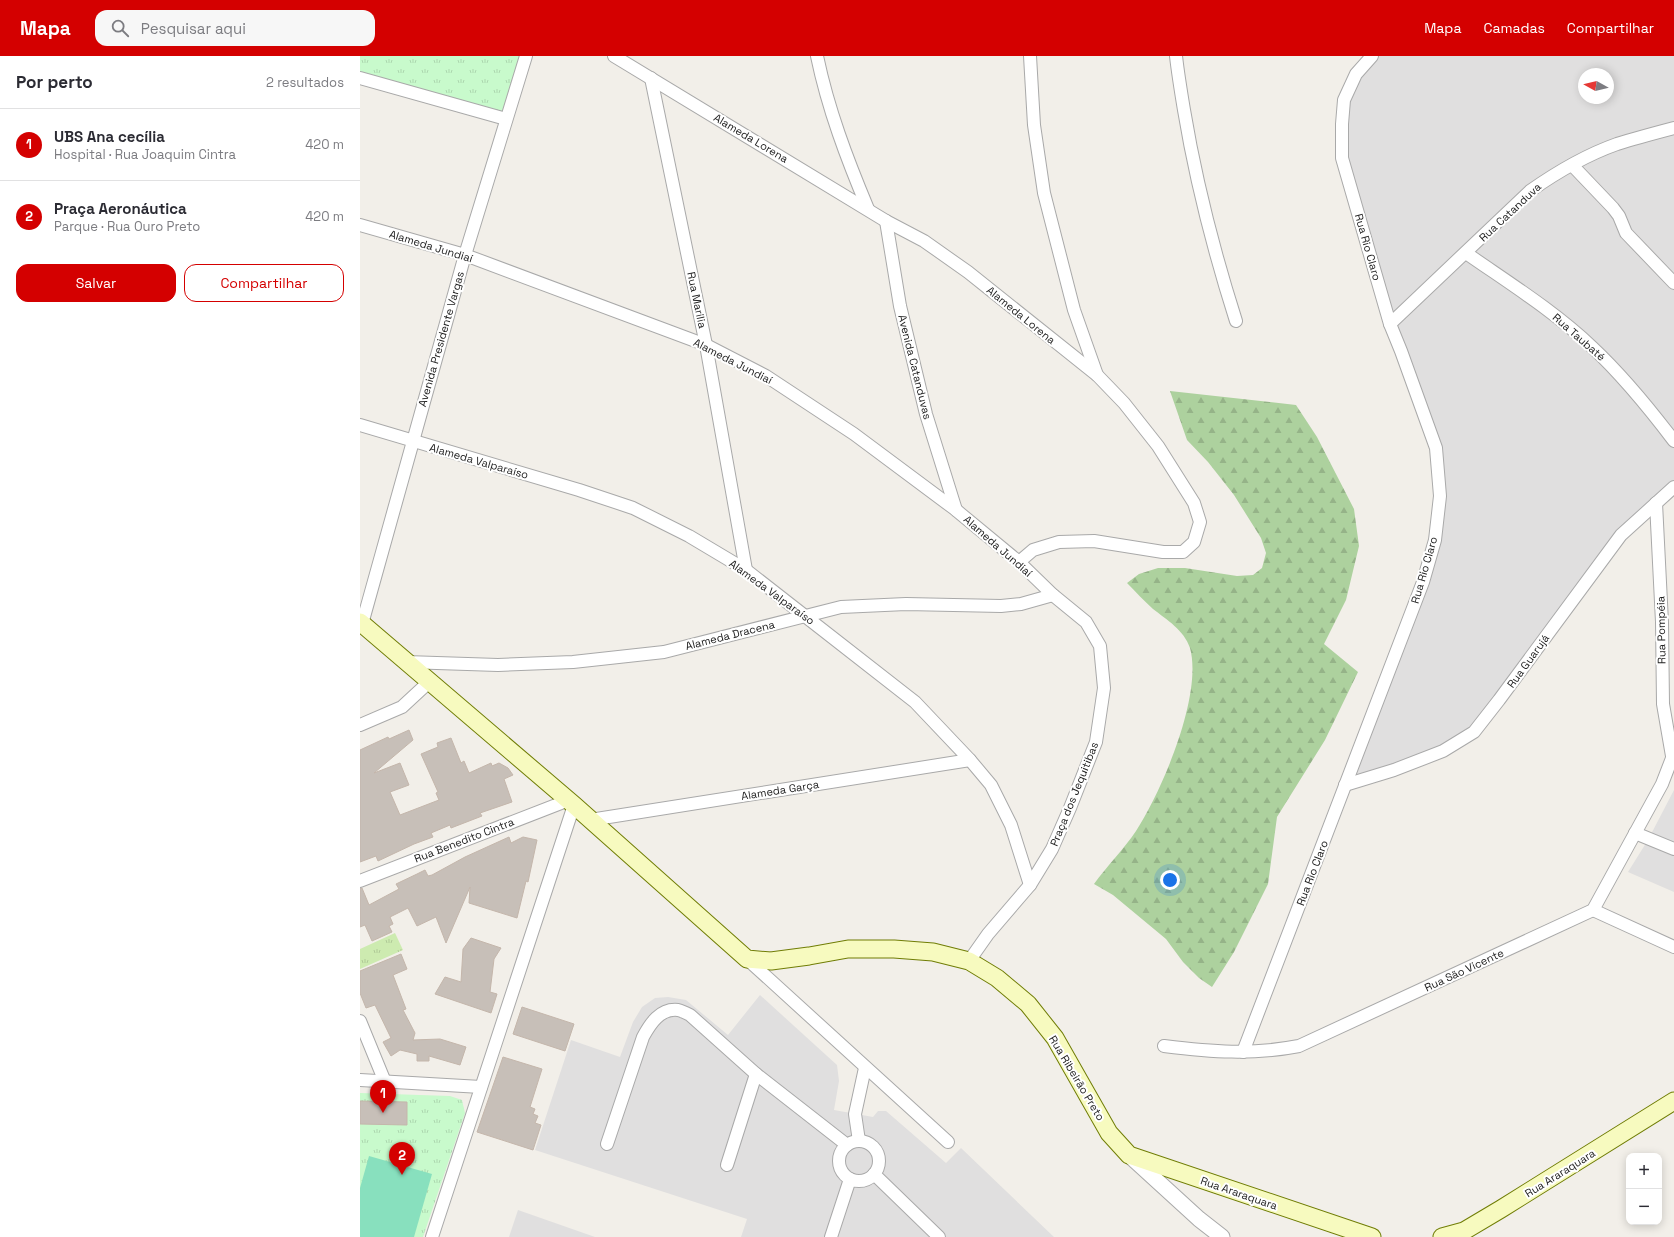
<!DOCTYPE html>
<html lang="pt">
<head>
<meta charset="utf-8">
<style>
	body { margin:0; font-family:"Space Grotesk",sans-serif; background:#f7f7f7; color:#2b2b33 }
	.controls { position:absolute; right:12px; bottom:12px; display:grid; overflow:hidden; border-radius:8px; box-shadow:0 2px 10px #0003 }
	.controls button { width:36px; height:36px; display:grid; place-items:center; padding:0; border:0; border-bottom:1px solid #e1e1e2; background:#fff; color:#2b2b33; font:20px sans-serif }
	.compass { position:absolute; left:1218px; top:12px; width:36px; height:36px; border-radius:50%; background:#fff; box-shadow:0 2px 10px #0003; rotate:278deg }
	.you { position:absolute; left:810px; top:824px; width:14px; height:14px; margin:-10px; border:3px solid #fff; border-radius:50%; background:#1a73e8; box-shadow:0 0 0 6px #1a73e833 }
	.badge { display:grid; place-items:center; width:26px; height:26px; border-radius:50%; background:#d40000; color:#fff; font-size:13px; font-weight:700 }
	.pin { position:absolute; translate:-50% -33px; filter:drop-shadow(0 1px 2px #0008) }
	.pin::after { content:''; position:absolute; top:21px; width:14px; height:12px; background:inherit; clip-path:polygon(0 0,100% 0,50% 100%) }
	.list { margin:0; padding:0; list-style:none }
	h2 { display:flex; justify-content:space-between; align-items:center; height:52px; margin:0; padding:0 16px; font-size:17px }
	h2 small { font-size:13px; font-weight:400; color:#7c7c81 }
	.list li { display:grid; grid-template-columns:26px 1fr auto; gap:12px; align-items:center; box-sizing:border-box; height:72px; padding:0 16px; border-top:1px solid #e1e1e2 }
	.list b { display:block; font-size:15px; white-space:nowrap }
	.list p { margin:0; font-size:13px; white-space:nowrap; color:#7c7c81 }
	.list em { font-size:13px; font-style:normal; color:#7c7c81 }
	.actions { display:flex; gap:8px; padding:12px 16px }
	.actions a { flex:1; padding:9px 0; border:1px solid #d40000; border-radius:12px; text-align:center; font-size:14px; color:#d40000 }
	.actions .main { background:#d40000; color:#fff }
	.icon { flex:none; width:22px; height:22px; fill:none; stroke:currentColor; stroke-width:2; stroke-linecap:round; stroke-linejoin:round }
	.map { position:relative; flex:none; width:1314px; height:1181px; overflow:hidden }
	header { display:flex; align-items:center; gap:24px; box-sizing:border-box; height:56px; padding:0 20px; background:#d40000; color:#fff }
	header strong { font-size:19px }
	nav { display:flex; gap:22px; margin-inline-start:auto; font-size:14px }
	.search { width:280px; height:36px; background:#f7f7f7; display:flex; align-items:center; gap:10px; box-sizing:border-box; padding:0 14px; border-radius:12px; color:#7c7c81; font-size:15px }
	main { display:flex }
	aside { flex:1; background:#fff }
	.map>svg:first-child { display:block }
</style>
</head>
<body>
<header>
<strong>Mapa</strong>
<div class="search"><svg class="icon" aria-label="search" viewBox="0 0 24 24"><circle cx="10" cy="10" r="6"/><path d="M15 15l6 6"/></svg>Pesquisar aqui</div>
<nav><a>Mapa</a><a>Camadas</a><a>Compartilhar</a></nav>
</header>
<main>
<aside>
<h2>Por perto<small>2 resultados</small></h2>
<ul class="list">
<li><span class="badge">1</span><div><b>UBS Ana cecília</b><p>Hospital · Rua Joaquim Cintra</p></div><em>420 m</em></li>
<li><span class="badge">2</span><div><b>Praça Aeronáutica</b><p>Parque · Rua Ouro Preto</p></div><em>420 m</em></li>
</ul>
<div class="actions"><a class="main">Salvar</a><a>Compartilhar</a></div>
</aside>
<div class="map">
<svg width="1314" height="1181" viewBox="0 0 1314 1181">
	<defs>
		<pattern id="grass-tufts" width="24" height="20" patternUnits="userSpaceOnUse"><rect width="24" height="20" fill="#cdebb0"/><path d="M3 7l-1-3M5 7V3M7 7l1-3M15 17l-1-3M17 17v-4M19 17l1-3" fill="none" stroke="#b0c997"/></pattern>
		<pattern id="forest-firs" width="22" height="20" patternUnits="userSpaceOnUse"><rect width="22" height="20" fill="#add19e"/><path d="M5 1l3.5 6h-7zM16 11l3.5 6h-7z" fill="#95b388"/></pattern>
		<pattern id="park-tufts" width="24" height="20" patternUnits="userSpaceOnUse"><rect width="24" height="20" fill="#c8facc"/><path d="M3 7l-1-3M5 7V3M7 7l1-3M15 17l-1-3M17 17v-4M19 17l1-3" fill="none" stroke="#acd6af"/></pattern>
	</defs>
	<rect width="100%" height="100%" fill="#f2efe9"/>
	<g fill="#e0dfdf" fill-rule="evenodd">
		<path d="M1012 0H1314V431L1261 479 1114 676 985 729 1075 484 1076 392 982 102 984 44ZM1224 18H1248V42H1224Z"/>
		<path d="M1314 734V836L1268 816 1288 784Z"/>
		<path d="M400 939 477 1009 479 1025 474 1054 513 1061 518 1055H526L586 1107 601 1092 694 1181H381L387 1163 175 1094 211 984 260 1001 273 966 282 951 295 942 308 941 326 944 368 979Z"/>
		<path d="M158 1154 235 1181H149Z"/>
	</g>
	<path fill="url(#grass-tufts)" d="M35 877 43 894 0 913V893Z"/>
	<path fill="url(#forest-firs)" d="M810 335 936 349 957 381 994 453 999 490 986 544 964 588 998 616 965 684 917 761 908 828 874 896 852 931 839 922 823 906 806 883 753 839 734 828C747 810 764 793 776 775 802 735 843 639 830 592 824 574 807 564 793 553 784 545 776 536 767 527L779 518 798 512H825L877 520 893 519 902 512 906 497 901 482 874 439 848 406 827 384Z"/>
	<g fill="url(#park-tufts)">
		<path d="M0 0H166L146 63 0 22Z"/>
		<path d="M0 1037 90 1040 102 1044 105 1057 63 1181H0Z"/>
	</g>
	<path fill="#88e0be" d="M9 1100 72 1118 54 1181H0V1132Z"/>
	<g fill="#c7bfb8" stroke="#c4b6ab">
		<path d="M49 674 53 684 14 717 40 707 49 729 30 736 40 759 79 744 76 737 78 736 61 698 78 691 77 687 91 682 101 707 104 705 109 717 131 707 132 710 139 707 148 712 153 719 144 723 152 746 120 757 122 760 91 772 90 769 71 777 73 781 54 788 18 805 16 800 0 806V694L28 681 29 683Z"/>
		<path d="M149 781 151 787 163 781 177 784 168 826 166 825 157 862 109 847 110 831 86 887 76 861 57 870 48 852 30 861 33 868 29 870 32 876 12 885 5 869 0 871V832H2L9 849 39 833 36 828 57 818 65 814 68 820 72 819 105 801Z"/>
		<path d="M111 882 141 892 134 903 130 936 137 938 131 957 75 938 85 921 101 926 103 893Z"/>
		<path d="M41 898 47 913 33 919 46 953 43 954 55 977 53 984 80 983 106 991 100 1009 69 1000V1005H57V998L40 994 31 1000 23 986 31 982 15 949 6 952 0 937V915Z"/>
		<path d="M162 951 214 968 205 995 153 978Z"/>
		<path d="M143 1001 182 1013 170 1051 175 1053 173 1058 178 1060 175 1067 181 1069 173 1094 117 1076Z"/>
		<path d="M0 1045 47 1046V1069L0 1068Z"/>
	</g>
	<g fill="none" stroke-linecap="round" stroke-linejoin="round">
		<defs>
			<g id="minor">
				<path d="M254 0 526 165 564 185 608 216 737 319 764 347 798 390 834 447 840 466 834 486 823 496H803L734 485 699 486 673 494 659 506"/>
				<path d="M457 0C468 53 487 103 508 153"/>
				<path d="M670 0 674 69 684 137 714 254 737 319"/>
				<path d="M816 0C818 18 821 36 824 54 836 126 854 196 876 265"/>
				<path d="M0 22 146 63"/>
				<path d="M291 22 346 289 386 514"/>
				<path d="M1212 109 1253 152 1259 160 1266 177 1314 227"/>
				<path d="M526 165 540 250 566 358 596 454"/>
				<path d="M0 169 105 199 346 289 406 320 494 378 596 454 659 506 693 539 726 566 740 590 744 632 736 686 710 752 692 793 670 829 628 878 609 905"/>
				<path d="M1106 197C1149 227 1194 255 1232 291 1263 320 1289 352 1314 385"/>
				<path d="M1030 268 1170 135C1197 116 1226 99 1257 88 1276 82 1295 77 1314 72"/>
				<path d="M0 369 219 434 273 452 329 480 386 514 555 646 610 704 631 729 651 769 670 829"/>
				<path d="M1296 447 1302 566 1303 648 1312 700"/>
				<path d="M2 568 105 199 166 0"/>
				<path d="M46 606 138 609 213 606 304 596 481 551 546 548 641 550 661 548 693 539"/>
				<path d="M0 669 42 651 69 626"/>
				<path d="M985 729 1034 714 1083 695 1114 676 1139 644 1261 479 1314 431"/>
				<path d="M230 764 610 704"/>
				<path d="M1275 777 1314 793"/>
				<path d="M0 825 209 744"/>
				<path d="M1233 854 1314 891"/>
				<path d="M387 903 588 1086"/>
				<path d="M0 965 25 1026"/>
				<path d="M804 990C852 996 892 999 939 990L1233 854 1302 728 1314 697"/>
				<path d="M883 996 1063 526 1075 484 1080 440 1076 392 1041 295 1030 268 982 102V68L984 44 996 18 1012 0"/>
				<path d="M0 1024 121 1031"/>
				<path d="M499 1085 495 1058 505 1012"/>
				<circle cx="499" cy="1105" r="20"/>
				<path d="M247 1088 283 981C290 968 300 952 318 954 322 955 326 957 330 959L396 1018 487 1089"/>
				<path d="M367 1109 396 1018"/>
				<path d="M514 1118 579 1181"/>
				<path d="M72 1181 214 749"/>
				<path d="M471 1181 490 1123"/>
			</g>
			<path id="tertiary" d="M770 1100 839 1163 862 1181"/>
			<g id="secondary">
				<path d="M0 566 214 749 387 903 411 905 449 900 488 893H534L573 896 609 905 637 922 668 948 695 982 749 1077 769 1099 1012 1181"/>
				<path d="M1082 1181 1104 1175 1141 1153 1314 1045"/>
			</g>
		</defs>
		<use href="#minor" stroke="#a9a9a9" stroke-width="14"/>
		<use href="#tertiary" stroke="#a9a9a9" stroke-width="17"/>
		<use href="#secondary" stroke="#707d05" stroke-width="19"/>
		<use href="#minor" stroke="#fff" stroke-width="12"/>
		<use href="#tertiary" stroke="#fff" stroke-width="15"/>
		<use href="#secondary" stroke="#f7fabf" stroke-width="17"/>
	</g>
	<g text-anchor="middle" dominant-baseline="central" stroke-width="4" stroke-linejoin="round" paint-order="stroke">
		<g font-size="11" fill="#222" stroke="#fff">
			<text transform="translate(391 82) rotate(31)">Alameda Lorena</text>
			<text transform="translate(1150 156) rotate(-43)">Rua Catanduva</text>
			<text transform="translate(71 190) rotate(17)">Alameda Jundiaí</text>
			<text transform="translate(1008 191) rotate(74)">Rua Rio Claro</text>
			<text transform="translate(337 244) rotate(78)">Rua Marilia</text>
			<text transform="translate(661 259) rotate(39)">Alameda Lorena</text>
			<text transform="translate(1219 281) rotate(41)">Rua Taubaté</text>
			<text transform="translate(81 283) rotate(-74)">Avenida Presidente Vargas</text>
			<text transform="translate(373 305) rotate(27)">Alameda Jundiaí</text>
			<text transform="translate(555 311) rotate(76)">Avenida Catanduvas</text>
			<text transform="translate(119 405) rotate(16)">Alameda Valparaíso</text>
			<text transform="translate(638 490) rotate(41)">Alameda Jundiaí</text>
			<text transform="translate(1064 514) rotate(-74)">Rua Rio Claro</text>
			<text transform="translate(412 536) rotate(36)">Alameda Valparaíso</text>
			<text transform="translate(1301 574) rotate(-91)">Rua Pompéia</text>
			<text transform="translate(370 579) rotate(-14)">Alameda Dracena</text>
			<text transform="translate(1168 605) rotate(-54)">Rua Guarujá</text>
			<text transform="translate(420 734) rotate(-9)">Alameda Garça</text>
			<text transform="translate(714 738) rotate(-68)">Praça dos Jequitibas</text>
			<text transform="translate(104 784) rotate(-21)">Rua Benedito Cintra</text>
			<text transform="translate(952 817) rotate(-69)">Rua Rio Claro</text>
			<text transform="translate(1104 914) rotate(-25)">Rua São Vicente</text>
			<text transform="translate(717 1022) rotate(59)">Rua Ribeirão Preto</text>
			<text transform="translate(1200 1117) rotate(-32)">Rua Araraquara</text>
			<text transform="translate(879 1137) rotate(19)">Rua Araraquara</text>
		</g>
	</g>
</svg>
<div class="controls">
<button>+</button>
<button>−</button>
</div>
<svg class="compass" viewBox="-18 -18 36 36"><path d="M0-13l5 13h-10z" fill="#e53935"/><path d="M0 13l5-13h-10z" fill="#7c7c81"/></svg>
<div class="you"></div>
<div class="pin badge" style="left:23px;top:1057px">1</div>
<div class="pin badge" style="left:42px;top:1119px">2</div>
</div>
</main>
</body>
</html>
